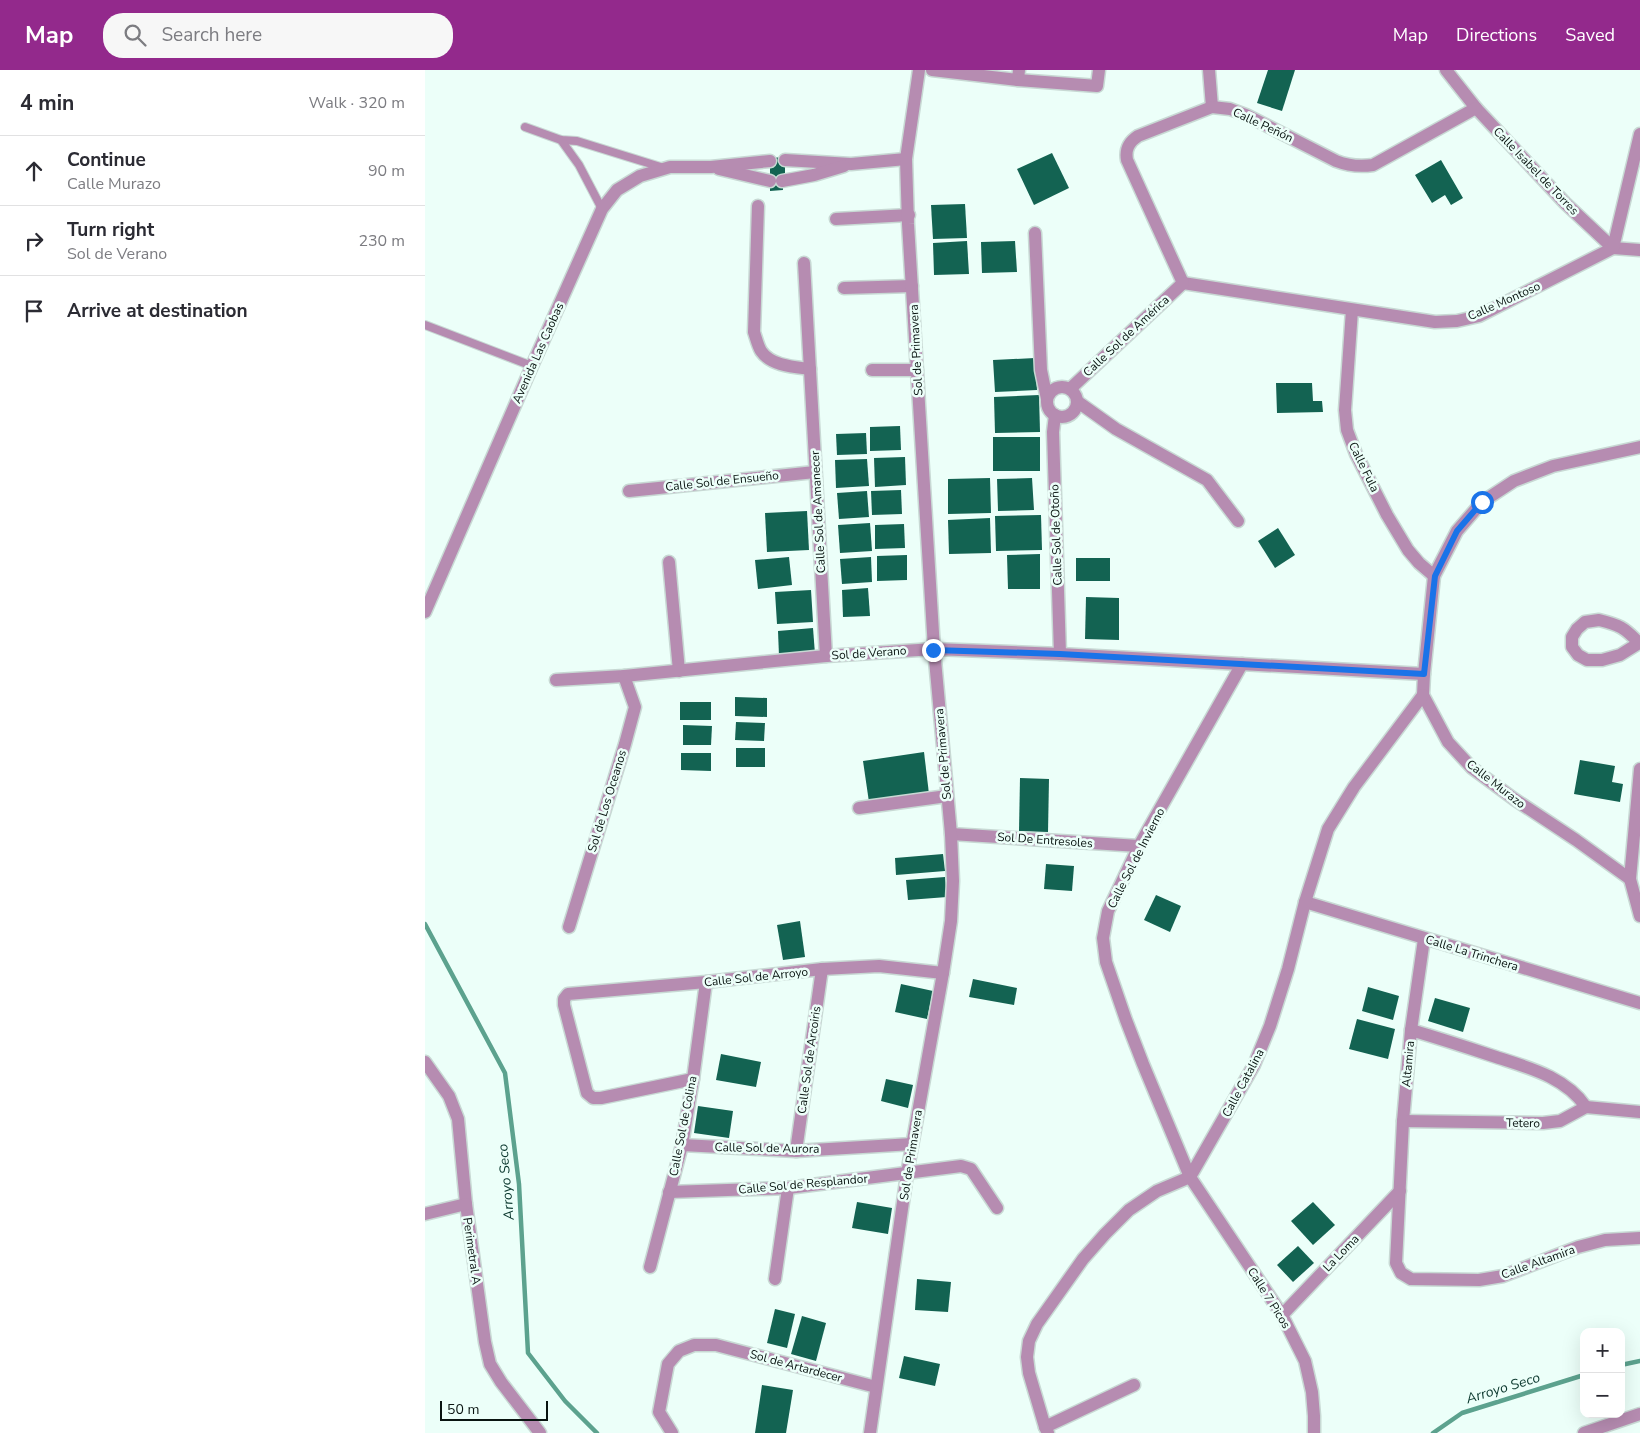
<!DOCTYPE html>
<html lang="en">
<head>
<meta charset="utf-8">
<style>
	body { margin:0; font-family:"Nunito Sans",sans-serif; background:#f7f7f7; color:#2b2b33 }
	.controls { position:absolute; right:15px; bottom:15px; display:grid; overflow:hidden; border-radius:10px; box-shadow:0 5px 20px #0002 }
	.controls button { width:45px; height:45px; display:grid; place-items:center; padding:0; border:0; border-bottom:1px solid #e1e1e2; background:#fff; color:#2b2b33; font:25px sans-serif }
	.scale { position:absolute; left:15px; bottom:12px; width:108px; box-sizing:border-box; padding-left:5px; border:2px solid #091411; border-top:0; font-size:14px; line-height:18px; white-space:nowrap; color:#091411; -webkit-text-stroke:4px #ecfff9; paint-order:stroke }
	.stop { position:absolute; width:15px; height:15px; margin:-11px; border:4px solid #1a73e8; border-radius:50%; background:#fff }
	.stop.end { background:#1a73e8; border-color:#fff; box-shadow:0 1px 5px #0008 }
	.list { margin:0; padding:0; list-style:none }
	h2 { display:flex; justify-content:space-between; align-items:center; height:65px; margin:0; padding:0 20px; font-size:21px }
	h2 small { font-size:16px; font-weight:400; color:#7c7c81 }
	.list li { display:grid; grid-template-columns:32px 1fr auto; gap:15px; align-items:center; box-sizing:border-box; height:70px; padding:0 20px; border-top:1px solid #e1e1e2 }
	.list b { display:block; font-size:19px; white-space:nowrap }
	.list p { margin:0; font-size:16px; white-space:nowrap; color:#7c7c81 }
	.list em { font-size:16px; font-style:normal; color:#7c7c81 }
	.icon { flex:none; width:28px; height:28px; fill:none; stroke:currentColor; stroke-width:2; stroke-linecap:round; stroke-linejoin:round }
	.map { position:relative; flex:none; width:1215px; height:1363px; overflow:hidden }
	header { display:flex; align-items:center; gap:30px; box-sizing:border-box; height:70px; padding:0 25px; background:#93298c; color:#fff }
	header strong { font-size:24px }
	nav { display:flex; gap:28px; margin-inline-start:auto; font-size:18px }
	.search { width:350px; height:45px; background:#f7f7f7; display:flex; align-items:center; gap:12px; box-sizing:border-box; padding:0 18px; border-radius:20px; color:#7c7c81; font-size:19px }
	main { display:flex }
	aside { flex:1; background:#fff }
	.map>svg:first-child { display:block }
</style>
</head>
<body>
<header>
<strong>Map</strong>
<div class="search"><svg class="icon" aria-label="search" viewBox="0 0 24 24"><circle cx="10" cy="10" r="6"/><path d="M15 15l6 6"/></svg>Search here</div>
<nav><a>Map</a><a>Directions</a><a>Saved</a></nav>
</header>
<main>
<aside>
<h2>4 min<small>Walk · 320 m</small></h2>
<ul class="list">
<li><svg class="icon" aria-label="ahead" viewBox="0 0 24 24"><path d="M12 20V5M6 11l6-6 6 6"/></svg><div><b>Continue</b><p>Calle Murazo</p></div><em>90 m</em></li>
<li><svg class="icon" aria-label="right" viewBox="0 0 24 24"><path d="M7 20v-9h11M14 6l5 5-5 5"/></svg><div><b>Turn right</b><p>Sol de Verano</p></div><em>230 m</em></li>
<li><svg class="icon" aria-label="arrive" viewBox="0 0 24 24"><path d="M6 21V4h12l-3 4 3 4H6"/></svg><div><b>Arrive at destination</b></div></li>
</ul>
</aside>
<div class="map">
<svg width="1215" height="1363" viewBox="0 0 1215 1363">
	<rect width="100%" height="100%" fill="#ecfff9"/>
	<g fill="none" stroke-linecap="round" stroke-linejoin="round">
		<g stroke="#5ca28e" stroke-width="4.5">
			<path d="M0 854 80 1003 94 1114 103 1283 140 1331 172 1363"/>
			<path d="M1196 1295 1215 1291"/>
			<path d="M1008 1363 1037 1343 1159 1305"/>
		</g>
	</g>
	<g fill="#136352">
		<path d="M843 0H870L857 41 832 33Z"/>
		<path d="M627 83 644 118 609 135 592 99Z"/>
		<path d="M360 87V107H357L358 120 345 121V88Z"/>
		<path d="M1016 90 1038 128 1026 135 1020 125 1007 133 990 105Z"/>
		<path d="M540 134 542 168 508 169 506 135Z"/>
		<path d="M542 171 544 204 509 205 508 173Z"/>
		<path d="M590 171 592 202 557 203 556 172Z"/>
		<path d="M610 288 612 320 570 322 568 290Z"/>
		<path d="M851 313H887L888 331H897L898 342 852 343Z"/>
		<path d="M614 325 615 362 570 363 569 327Z"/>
		<path d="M475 356 476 380 445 381V357Z"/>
		<path d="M441 363 442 384 412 385 411 364Z"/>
		<rect x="568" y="367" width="47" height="34"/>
		<path d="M480 387 481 415 450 417 449 388Z"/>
		<path d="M442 389 444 416 411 418 410 390Z"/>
		<path d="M565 408 566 443 523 444V409Z"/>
		<path d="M607 408 609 440 573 441 572 409Z"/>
		<path d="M476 420 477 444 447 445 446 421Z"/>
		<path d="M442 421 444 447 414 449 412 423Z"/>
		<path d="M382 441 384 480 342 482 340 443Z"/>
		<path d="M616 445 617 480 571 481 570 446Z"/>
		<path d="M565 448 566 483 524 484 523 450Z"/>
		<path d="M445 453 447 481 415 483 413 455Z"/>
		<path d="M479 454 480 478 450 479V455Z"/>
		<path d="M853 458 870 485 850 498 833 471Z"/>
		<path d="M615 484V519H583L582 485Z"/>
		<path d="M482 485V510L452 511V486Z"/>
		<path d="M364 487 367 515 333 519 330 490Z"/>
		<path d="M446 487 447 512 417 514 415 489Z"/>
		<rect x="651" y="488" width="34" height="23"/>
		<path d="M443 518 445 546 418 547 417 520Z"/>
		<path d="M386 520 388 552 352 554 350 522Z"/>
		<path d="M661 527 694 528V570L660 569Z"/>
		<path d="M388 558 390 584 354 586 353 561Z"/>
		<path d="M310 627 342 628V647L310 646Z"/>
		<rect x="255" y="632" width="31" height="18"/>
		<path d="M311 652 340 653 339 671 310 670Z"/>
		<path d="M258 655 287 656 286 675H258Z"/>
		<rect x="311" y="678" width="29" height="19"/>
		<path d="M499 682 504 724 444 732 438 691Z"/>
		<path d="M256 683H286V701L256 700Z"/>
		<path d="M1155 690 1190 696 1187 712 1198 714 1195 732 1149 724Z"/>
		<path d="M595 708 624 709 623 762 594 761Z"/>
		<path d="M518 784 520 801 471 805 470 788Z"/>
		<path d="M621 794 649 796 647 821 619 819Z"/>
		<path d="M520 807 522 827 483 830 481 810Z"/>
		<path d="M731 825 756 836 745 862 719 850Z"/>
		<path d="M375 851 380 887 358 890 352 855Z"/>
		<path d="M548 909 592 918 589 935 544 927Z"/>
		<path d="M476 914 508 921 502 949 470 942Z"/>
		<path d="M943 917 974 926 968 950 937 941Z"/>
		<path d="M1010 928 1045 938 1038 962 1003 951Z"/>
		<path d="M932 949 970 959 963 989 924 979Z"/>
		<path d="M296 984 336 992 331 1017 291 1010Z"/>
		<path d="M461 1009 488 1015 483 1038 456 1031Z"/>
		<path d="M273 1036 308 1041 304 1068 269 1063Z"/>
		<path d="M432 1132 467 1138 463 1164 427 1158Z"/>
		<path d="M888 1132 910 1155 888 1175 866 1151Z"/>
		<path d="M873 1176 889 1193 868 1212 852 1195Z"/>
		<path d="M492 1209 526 1212 523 1242 490 1240Z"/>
		<path d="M350 1239 370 1244 362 1278 342 1273Z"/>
		<path d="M377 1246 401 1253 391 1291 366 1284Z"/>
		<path d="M479 1286 515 1294 510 1316 474 1308Z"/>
		<path d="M337 1315 368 1320 361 1363H330Z"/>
	</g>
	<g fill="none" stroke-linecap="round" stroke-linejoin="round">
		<defs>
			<g id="service">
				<path d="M100 57 136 70 152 71 239 98"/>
				<path d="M136 70 154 95 177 139"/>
				<path d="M0 255 107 296"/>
			</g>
			<g id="minor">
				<path d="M507 0 593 10 594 0"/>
				<path d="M784 0 787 37"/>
				<path d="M1021 0 1051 38 1140 133 1188 178 1215 180"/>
				<path d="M593 10 672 16 674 0"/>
				<path d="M360 90 426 94 481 89"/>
				<path d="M294 99 345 111"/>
				<path d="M357 111 389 105 419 96"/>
				<path d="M333 136 329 262C331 268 333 276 336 281 346 296 369 297 385 299"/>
				<path d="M411 149 484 145"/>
				<path d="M610 163 616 300 622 329"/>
				<path d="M379 193 401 586"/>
				<path d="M758 213 1010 252 1032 251 1054 246 1188 178 1215 64"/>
				<path d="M758 213 702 90C700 79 704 72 713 66L787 37 805 39 821 45 911 91C924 96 934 97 948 95L1051 38"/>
				<path d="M419 218 487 216"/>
				<path d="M927 240 920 340 922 360 931 384 962 445 983 480 994 493 1009 506"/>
				<path d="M447 300H492"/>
				<circle cx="637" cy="332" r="15"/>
				<path d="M645 319 758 213"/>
				<path d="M653 332 691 359 782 410 813 451"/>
				<path d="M630 345 628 362 635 584"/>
				<path d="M204 421 390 402"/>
				<path d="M244 492 254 601"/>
				<path d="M0 542 107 296 177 139 192 120 215 106 245 97H286L345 91"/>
				<path d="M1174 550C1194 555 1199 557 1214 573L1195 585 1177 590H1162L1153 585 1147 577V567L1152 559 1160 552Z"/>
				<path d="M817 594 714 776 683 841 678 868 681 892 701 950 718 994 765 1107 857 1245 880 1291 887 1322 889 1346V1363"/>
				<path d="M131 610 199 606 401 586 509 579 635 584 999 604"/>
				<path d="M1215 699 1205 809 1215 846"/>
				<path d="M434 738 522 726"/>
				<path d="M526 764 714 776"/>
				<path d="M1205 809 1151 770 1089 729 1047 698 1023 672 998 625 999 604 1009 506 1032 461 1057 432 1089 411 1128 396 1215 377"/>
				<path d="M880 832 1215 933"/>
				<path d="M144 857 200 674 210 637 199 606"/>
				<path d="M999 869 986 960 978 1051 971 1193 976 1203 986 1209 1054 1210 1078 1206 1153 1177 1180 1170 1215 1168"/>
				<path d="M986 960C1013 968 1041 977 1068 986 1101 997 1140 1006 1161 1037"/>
				<path d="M0 992 24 1026 33 1049 41 1134 60 1272 65 1294 76 1312 115 1363"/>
				<path d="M268 1009 176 1028H168L162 1023 139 935V929L143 924 281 912 397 899 454 896 518 903"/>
				<path d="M978 1051 1118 1053 1135 1051 1161 1037 1215 1042"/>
				<path d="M257 1075 371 1081 487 1074"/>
				<path d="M371 1081 397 899"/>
				<path d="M244 1122 363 1118 536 1096 546 1099 572 1138"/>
				<path d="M0 1144 41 1134"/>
				<path d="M225 1197 257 1075 268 1009 281 912"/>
				<path d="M350 1209 363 1118"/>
				<path d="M857 1245 975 1121"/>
				<path d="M620 1357 709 1315"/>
				<path d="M247 1363 234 1342 243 1294 254 1281 269 1275H291L451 1317"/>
				<path d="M445 1363 482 1104 518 903 526 851 528 811 526 764 509 579 483 154 481 89 494 0"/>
				<path d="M623 1363 620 1357 604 1303 602 1287 604 1271 612 1254 658 1189 680 1164 704 1140 732 1121 765 1107 829 995 845 956 863 899 880 832 903 759 929 717 998 625"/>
				<path d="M1159 1363 1215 1344"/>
			</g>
		</defs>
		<use href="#service" stroke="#c8d9d4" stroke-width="10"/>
		<use href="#minor" stroke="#c8d9d4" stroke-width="15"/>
		<use href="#service" stroke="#b68cb1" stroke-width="8"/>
		<use href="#minor" stroke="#b68cb1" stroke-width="12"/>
	</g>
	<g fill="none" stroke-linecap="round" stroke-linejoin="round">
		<path stroke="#1a73e8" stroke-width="6" d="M508 580 635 584 999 604 1010 506 1032 461 1057 432"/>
	</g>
	<g text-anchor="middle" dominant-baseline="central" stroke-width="5" stroke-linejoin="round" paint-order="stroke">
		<g font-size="12" fill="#091411" stroke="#ecfff9">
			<text transform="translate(838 55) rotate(25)">Calle Peñón</text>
			<text transform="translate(1111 101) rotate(46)">Calle Isabel de Torres</text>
			<text transform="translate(1079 231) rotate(-24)">Calle Montoso</text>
			<text transform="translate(701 266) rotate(-43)">Calle Sol de América</text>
			<text transform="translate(491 280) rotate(-93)">Sol de Primavera</text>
			<text transform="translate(113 283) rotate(-66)">Avenida Las Caobas</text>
			<text transform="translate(939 397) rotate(64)">Calle Fula</text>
			<text transform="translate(297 411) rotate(-6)">Calle Sol de Ensueño</text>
			<text transform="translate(393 442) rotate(-93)">Calle Sol de Amanecer</text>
			<text transform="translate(631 465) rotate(-92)">Calle Sol de Otoño</text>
			<text transform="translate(444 583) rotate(-4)">Sol de Verano</text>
			<text transform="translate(518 684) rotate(-95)">Sol de Primavera</text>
			<text transform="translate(1071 714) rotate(38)">Calle Murazo</text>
			<text transform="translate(182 731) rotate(-73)">Sol de Los Oceanos</text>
			<text transform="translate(620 770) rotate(4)">Sol De Entresoles</text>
			<text transform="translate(711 788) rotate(-63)">Calle Sol de Invierno</text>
			<text transform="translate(1047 883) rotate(17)">Calle La Trinchera</text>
			<text transform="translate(331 907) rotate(-6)">Calle Sol de Arroyo</text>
			<text transform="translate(384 990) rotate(-82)">Calle Sol de Arcoiris</text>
			<text transform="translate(983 994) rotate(-85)">Altamira</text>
			<text transform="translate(818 1013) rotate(-62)">Calle Catalina</text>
			<text transform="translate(1098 1053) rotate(1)">Tetero</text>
			<text transform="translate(258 1056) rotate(-79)">Calle Sol de Colina</text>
			<text transform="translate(342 1078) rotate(1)">Calle Sol de Aurora</text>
			<text transform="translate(486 1085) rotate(-81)">Sol de Primavera</text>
			<text transform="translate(378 1114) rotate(-5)">Calle Sol de Resplandor</text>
			<text transform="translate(47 1181) rotate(82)">Perimetral A</text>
			<text transform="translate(916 1183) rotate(-46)">La Loma</text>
			<text transform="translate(1113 1192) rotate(-20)">Calle Altamira</text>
			<text transform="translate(844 1228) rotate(58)">Calle 7 Picos</text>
			<text transform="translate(371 1296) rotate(15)">Sol de Artardecer</text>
		</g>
		<g font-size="14" font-style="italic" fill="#0a372d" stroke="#ecfff9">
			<text transform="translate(81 1112) rotate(-95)">Arroyo Seco</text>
			<text transform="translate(1078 1318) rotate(-17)">Arroyo Seco</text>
		</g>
	</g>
</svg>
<div class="controls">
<button>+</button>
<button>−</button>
</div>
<div class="scale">50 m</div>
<div class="stop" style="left:1057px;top:432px"></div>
<div class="stop end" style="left:508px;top:580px"></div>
</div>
</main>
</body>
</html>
